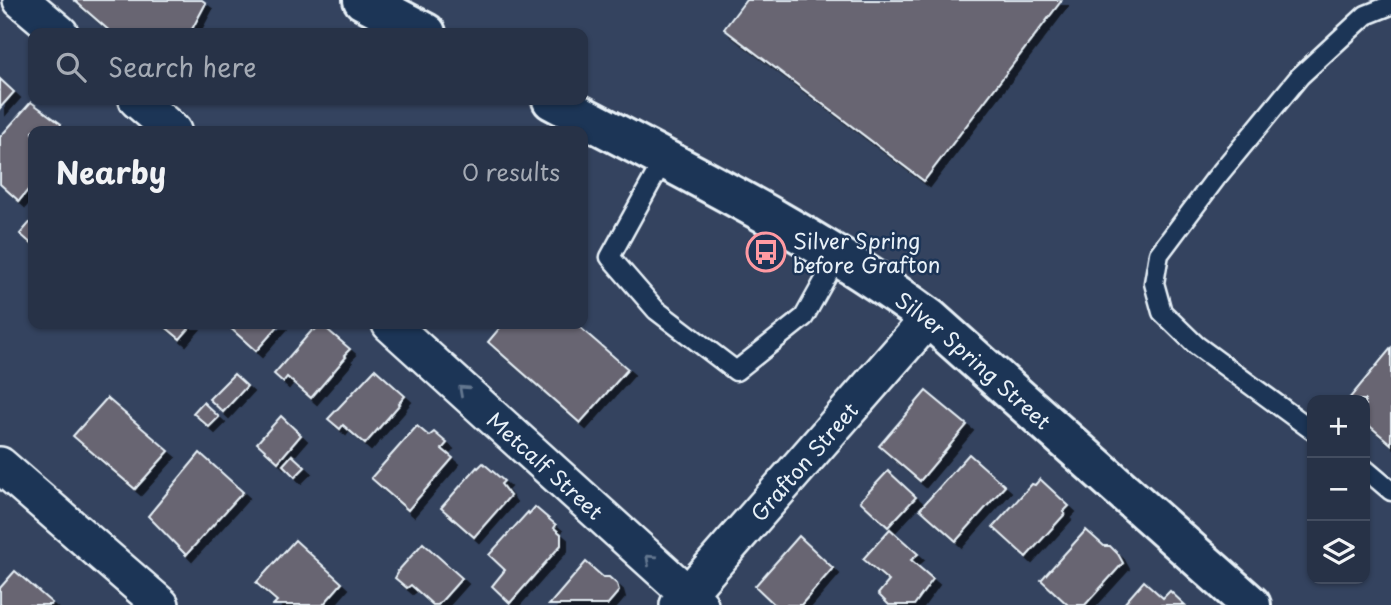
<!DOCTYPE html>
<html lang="en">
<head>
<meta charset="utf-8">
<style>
	body { margin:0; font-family:"Playpen Sans",sans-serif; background:#333e52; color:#f1f3f6 }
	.controls { position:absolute; right:21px; bottom:21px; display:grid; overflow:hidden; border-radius:14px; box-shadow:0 2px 5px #0004 }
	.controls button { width:63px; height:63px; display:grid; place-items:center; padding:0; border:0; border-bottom:2px solid #434d60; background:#273247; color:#f1f3f6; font:35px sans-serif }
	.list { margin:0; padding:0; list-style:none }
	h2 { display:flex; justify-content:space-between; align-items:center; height:91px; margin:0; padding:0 28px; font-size:30px }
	h2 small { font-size:23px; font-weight:400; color:#a4aab4 }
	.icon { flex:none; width:38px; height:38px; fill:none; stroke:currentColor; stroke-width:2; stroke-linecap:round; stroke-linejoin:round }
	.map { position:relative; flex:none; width:1391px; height:605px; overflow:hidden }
	.search { position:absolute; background:#273247; box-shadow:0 2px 5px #0004; left:28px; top:28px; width:560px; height:77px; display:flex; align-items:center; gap:18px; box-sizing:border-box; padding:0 24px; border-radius:14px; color:#a4aab4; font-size:26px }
	.panel { position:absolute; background:#273247; box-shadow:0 2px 5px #0004; left:28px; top:126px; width:560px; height:203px; border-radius:14px }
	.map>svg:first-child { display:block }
</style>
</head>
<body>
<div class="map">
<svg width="1391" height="605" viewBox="0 0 1391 605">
	<defs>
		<filter id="shadow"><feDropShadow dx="6" dy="6" stdDeviation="0" flood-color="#0009"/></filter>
	</defs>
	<rect width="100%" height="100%" fill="#34435f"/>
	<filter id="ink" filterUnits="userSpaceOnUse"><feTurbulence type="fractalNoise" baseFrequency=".0143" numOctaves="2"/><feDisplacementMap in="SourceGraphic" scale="14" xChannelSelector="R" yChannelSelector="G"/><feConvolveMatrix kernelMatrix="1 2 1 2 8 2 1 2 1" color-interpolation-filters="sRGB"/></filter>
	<g filter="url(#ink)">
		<g fill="#686572" stroke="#e8f1f8" stroke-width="2" filter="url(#shadow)">
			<path d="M74 0H202L206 3 190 33H112Z"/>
			<path d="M746 0H1062L924 181 724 29Z"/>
			<path d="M0 79 14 92 0 108Z"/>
			<path d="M31 102 61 124 60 127 65 131H33V184L19 201 0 184V137Z"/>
			<path d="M33 219V245L20 234Z"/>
			<path d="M162 324H193L180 339Z"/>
			<path d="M226 324H280L256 351Z"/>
			<path d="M321 324 350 349 344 355 346 357 311 398 287 377 283 382 274 374 314 328 315 330Z"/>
			<path d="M503 324H576L628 369 580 423 488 342Z"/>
			<path d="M1391 348V444L1365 422V400H1348Z"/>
			<path d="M375 369 405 396 399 403 400 404 365 444 343 425 340 429 328 419Z"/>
			<path d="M234 374 247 386 223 412 209 399Z"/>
			<path d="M926 391 967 425 920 481 879 446Z"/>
			<path d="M107 398 169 451 135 489 73 436Z"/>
			<path d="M203 402 219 417 209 427 193 413Z"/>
			<path d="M281 416 301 435 278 462 257 443Z"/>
			<path d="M417 426 429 436 434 432 447 443 442 449 453 458 408 510 371 478Z"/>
			<path d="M200 453 243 492 186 555 148 516Z"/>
			<path d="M969 454 1005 486 956 541 920 509Z"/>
			<path d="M292 455 305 467 295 477 283 465Z"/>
			<path d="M483 463 504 481 501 484 510 496 474 537 441 508 477 467 478 468Z"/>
			<path d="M888 471 916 497 888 527 860 501Z"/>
			<path d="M1040 479 1069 506 1063 512 1065 514 1026 557 993 527 1032 484 1035 485Z"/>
			<path d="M535 507 556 525 554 528 561 534V545L510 603 492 586 505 570 489 555 528 512 529 514Z"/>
			<path d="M890 529 918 554 911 560 933 579 914 605H889L878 594 889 581 863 559Z"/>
			<path d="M1086 530 1104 546H1110L1118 554 1123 563 1085 605H1068L1041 580Z"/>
			<path d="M799 536 833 568 801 605H775L755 586Z"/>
			<path d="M295 540 342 583 323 605H273L277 601 256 583Z"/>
			<path d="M423 543 462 578 438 605H433L411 585 407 588 395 578 398 573 397 572Z"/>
			<path d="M586 562 603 577H609L617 584 619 591 607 605H549Z"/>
			<path d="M15 571 52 603 50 605H0V588Z"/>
			<path d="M1144 581 1163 598 1170 591 1185 605H1123Z"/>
		</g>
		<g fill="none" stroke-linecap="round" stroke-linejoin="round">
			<defs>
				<g id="lane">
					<path d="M664 159 610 257 656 310 736 371 804 317 837 258"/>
					<path d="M1312 430 1196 345 1162 312 1154 283 1159 254 1216 178 1300 76 1366 15 1391 5"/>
					<path d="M1365 469 1391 491"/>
				</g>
				<g id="street">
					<path d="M21 0 60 33"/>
					<path d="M137 100 173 131"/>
					<path id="s1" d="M390 324 700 605"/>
					<path d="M0 465 161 605"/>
					<path id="s2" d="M678 605 929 318"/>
				</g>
				<g id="secondary">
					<path d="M363 0 426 33"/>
					<path id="s3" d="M552 100C680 168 813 232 929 318L1251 605"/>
				</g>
			</defs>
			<use href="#lane" stroke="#e8f1f8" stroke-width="23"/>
			<use href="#street" stroke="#e8f1f8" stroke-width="40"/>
			<use href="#secondary" stroke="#e8f1f8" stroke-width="44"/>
			<use href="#lane" stroke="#1d3557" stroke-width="18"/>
			<use href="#street" stroke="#1d3557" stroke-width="35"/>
			<use href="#secondary" stroke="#1d3557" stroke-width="38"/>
		</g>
		<defs><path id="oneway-chevron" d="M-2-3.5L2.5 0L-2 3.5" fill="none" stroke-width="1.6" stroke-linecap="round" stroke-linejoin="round" transform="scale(1.75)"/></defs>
		<g stroke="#64778f">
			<use href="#oneway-chevron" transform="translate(463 390) rotate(-138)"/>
			<use href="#oneway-chevron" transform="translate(650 559) rotate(-138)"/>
		</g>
	</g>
	<defs>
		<symbol id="bus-ring" viewBox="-11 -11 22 22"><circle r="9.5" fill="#1d3557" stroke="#ff9aa2" stroke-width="1.5"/><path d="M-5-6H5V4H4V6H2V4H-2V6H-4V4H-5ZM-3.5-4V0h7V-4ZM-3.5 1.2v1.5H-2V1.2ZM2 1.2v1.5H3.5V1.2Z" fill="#ff9aa2"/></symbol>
	</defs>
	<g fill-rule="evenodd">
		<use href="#bus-ring" x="744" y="230" width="44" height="44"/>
	</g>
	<g text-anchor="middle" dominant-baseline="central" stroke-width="5" stroke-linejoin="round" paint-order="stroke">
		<g font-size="21" fill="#e8f1f8" stroke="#1d3557" text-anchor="start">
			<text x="793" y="240">Silver Spring<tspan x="793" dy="24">before Grafton</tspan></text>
		</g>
		<g font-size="21" fill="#e8f1f8" stroke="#1d3557">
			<text stroke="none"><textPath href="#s3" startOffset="497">Silver Spring Street</textPath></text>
			<text stroke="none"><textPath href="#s2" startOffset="191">Grafton Street</textPath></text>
			<text stroke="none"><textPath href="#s1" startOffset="210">Metcalf Street</textPath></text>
		</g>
	</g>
</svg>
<div class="controls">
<button>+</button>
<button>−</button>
<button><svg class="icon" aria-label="layers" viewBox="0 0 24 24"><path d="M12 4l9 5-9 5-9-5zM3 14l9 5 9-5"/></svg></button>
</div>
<div class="search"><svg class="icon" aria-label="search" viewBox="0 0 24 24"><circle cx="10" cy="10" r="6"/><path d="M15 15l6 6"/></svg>Search here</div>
<section class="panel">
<h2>Nearby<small>0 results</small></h2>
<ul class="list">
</ul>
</section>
</div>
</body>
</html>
